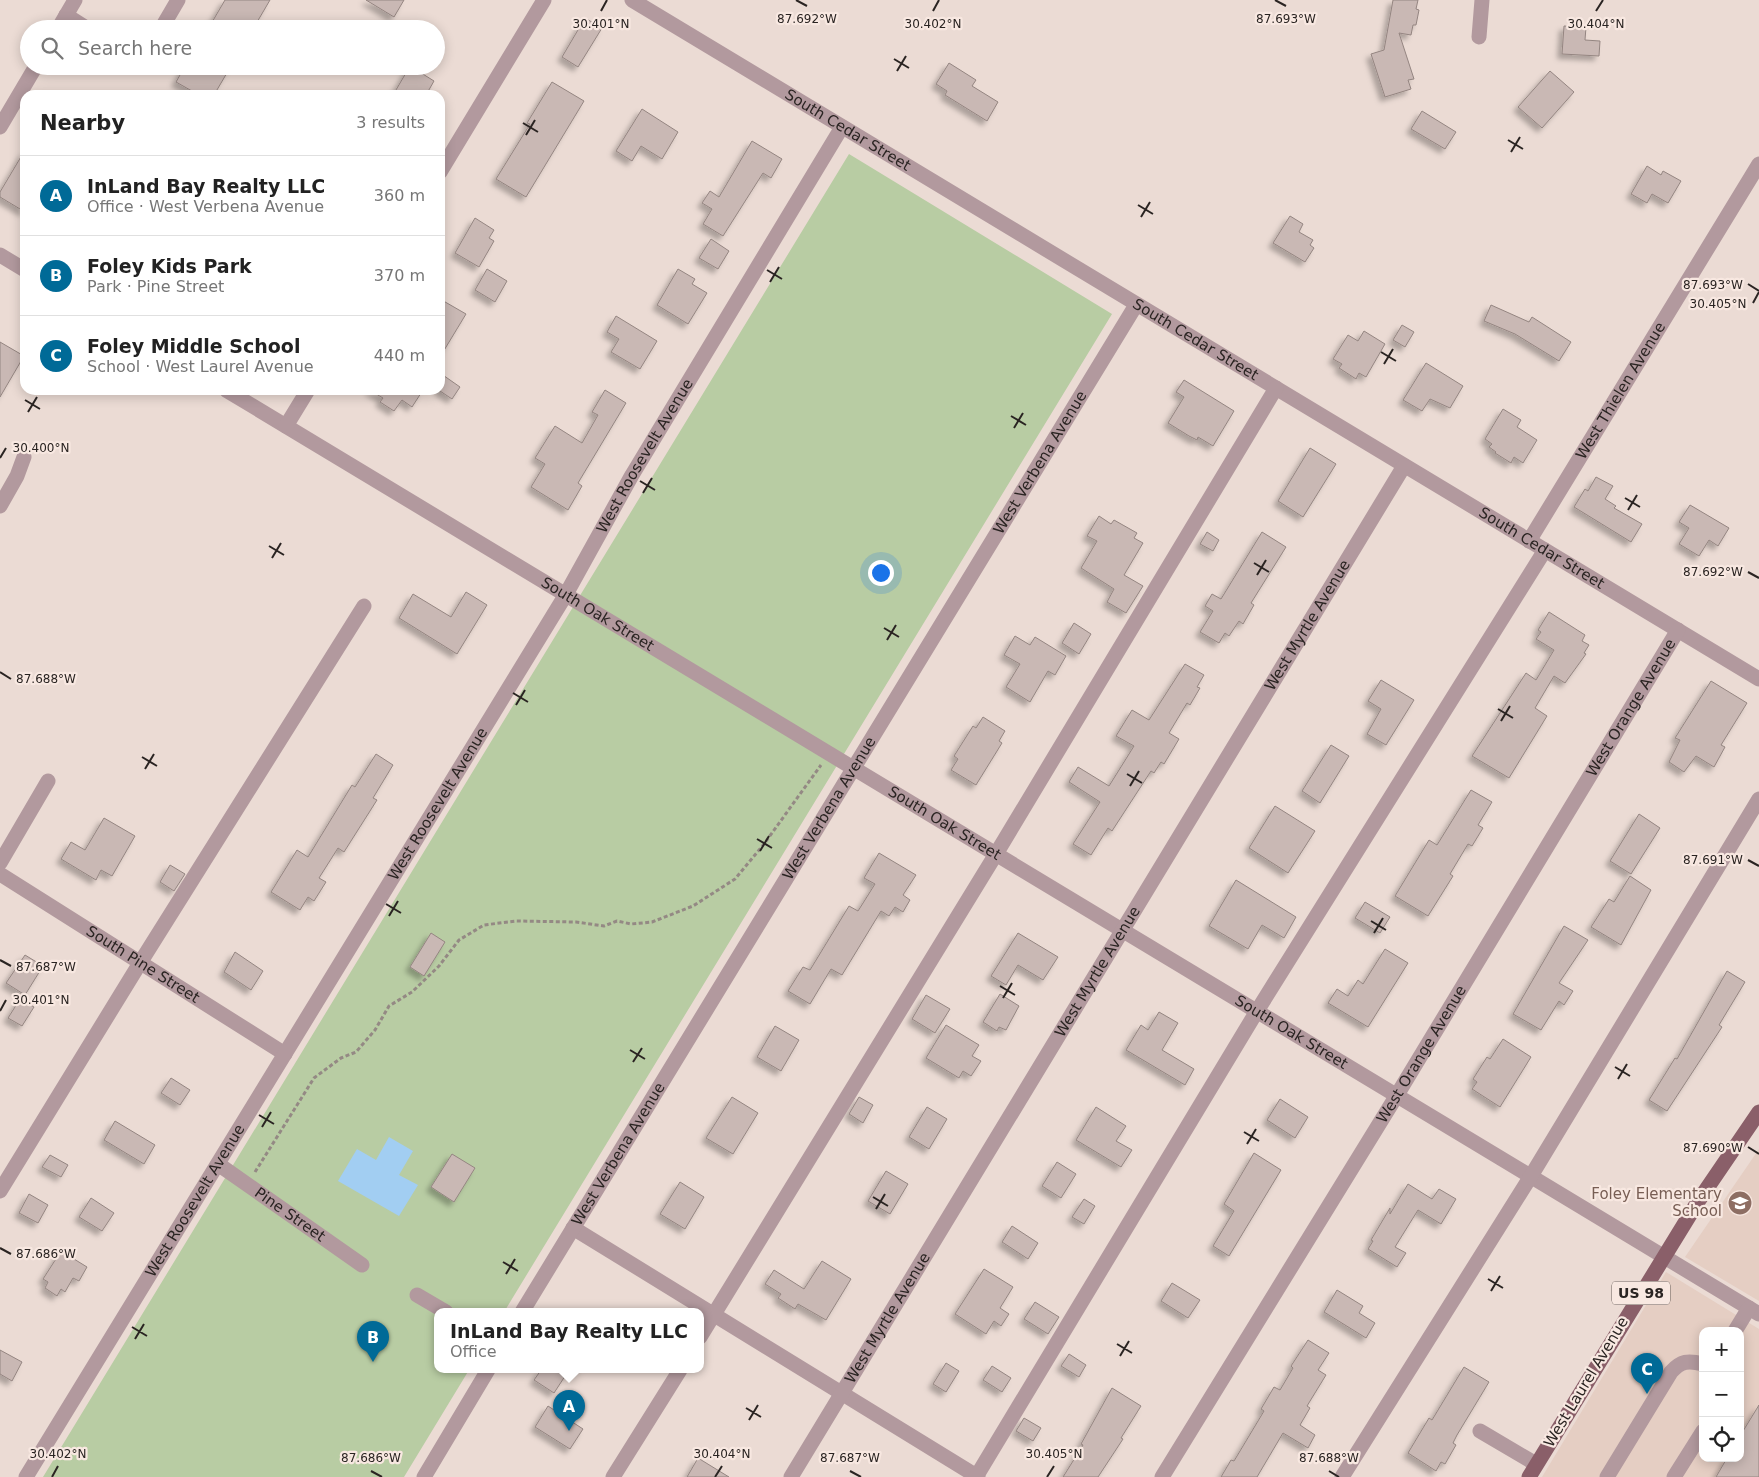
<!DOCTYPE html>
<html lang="en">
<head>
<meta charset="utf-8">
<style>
	body { margin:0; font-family:"DejaVu Sans",sans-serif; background:#f2f2f2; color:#222 }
	.controls { position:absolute; right:15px; bottom:15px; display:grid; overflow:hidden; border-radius:10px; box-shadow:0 2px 12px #0003 }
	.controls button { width:45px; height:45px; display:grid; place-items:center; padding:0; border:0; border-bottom:1px solid #e0e0e0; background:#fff; color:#222; font:25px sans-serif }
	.you { position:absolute; left:880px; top:572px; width:18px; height:18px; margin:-12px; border:4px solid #fff; border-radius:50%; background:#1a73e8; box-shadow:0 0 0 8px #1a73e833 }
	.badge { display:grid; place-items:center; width:32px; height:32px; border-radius:50%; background:#006a97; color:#fff; font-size:16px; font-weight:700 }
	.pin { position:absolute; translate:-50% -41px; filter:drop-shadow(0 1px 2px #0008) }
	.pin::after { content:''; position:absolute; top:26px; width:18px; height:15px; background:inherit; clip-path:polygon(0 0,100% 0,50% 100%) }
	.popup { position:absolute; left:434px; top:1308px; width:270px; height:65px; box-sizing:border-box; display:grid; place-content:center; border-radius:10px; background:#fff; filter:drop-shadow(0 1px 4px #0005); font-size:16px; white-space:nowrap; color:#767676 }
	.popup b { font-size:19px; color:#222 }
	.popup::after { content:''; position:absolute; left:50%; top:100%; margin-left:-10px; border:10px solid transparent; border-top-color:#fff }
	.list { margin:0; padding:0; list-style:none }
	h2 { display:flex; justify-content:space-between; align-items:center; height:65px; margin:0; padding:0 20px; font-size:21px }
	h2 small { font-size:16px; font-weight:400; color:#767676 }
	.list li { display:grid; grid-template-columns:32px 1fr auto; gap:15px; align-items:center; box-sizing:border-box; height:80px; padding:0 20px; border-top:1px solid #e0e0e0 }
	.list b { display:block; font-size:19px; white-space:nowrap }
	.list p { margin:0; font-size:16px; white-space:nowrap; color:#767676 }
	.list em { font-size:16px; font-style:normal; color:#767676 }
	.icon { flex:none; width:28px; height:28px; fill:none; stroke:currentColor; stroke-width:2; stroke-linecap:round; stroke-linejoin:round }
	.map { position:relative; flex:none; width:1759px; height:1477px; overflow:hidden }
	.search { position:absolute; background:#fff; box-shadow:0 2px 12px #0003; left:20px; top:20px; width:425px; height:55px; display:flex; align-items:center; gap:12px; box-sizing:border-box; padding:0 18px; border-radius:28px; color:#767676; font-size:19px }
	.panel { position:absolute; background:#fff; box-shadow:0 2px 12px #0003; left:20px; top:90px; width:425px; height:305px; border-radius:15px }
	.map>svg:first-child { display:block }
</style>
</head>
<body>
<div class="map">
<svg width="1759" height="1477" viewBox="0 0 1759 1477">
	<defs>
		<filter id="shadow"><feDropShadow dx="-4.5" dy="4.5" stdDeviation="2.5" flood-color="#0004"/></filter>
	</defs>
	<rect width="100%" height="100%" fill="#ebdbd4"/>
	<g fill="#e5cec3" fill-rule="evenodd">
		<path d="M1759 1149V1301L1685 1257Z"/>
		<path d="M1666 1272 1759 1329V1477H1542ZM1703 1331H1740V1458H1703Z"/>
	</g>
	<path fill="#b8cca3" d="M849 154 1112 314 504 1312H438V1370H469L404 1477H43Z"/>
	<path fill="#a2cef2" d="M389 1137 413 1151 399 1175 418 1185 399 1216 338 1181 357 1149 376 1160Z"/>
	<g fill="#c9b8b4" stroke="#948581" filter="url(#shadow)">
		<path d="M225 0H270L253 29H208Z"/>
		<path d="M366 0H404L394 17Z"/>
		<path d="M1393 0H1418L1416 9 1419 10 1416 25H1413L1411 35 1399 33 1414 79 1408 80 1411 89 1385 97 1371 54 1384 50Z"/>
		<path d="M585 18 602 28 578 67 562 57Z"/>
		<path d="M1564 26 1586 27 1585 40 1600 41 1599 56 1562 54Z"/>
		<path d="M949 63 976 80 972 86 998 102 987 121 945 95 947 91 936 84Z"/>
		<path d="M185 66H231L214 95H199L176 82Z"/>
		<path d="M410 66 434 81 426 95H393Z"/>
		<path d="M1550 71 1574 92 1542 128 1518 107Z"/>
		<path d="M552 82 584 101 526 197 496 179 530 124 527 123Z"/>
		<path d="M642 109 678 132 662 159 641 146 632 161 616 151Z"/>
		<path d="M1422 111 1456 132 1445 149 1411 129Z"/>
		<path d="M752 141 782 159 771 178 763 173 723 236 703 224 712 209 702 203 710 191 719 197Z"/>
		<path d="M25 150V212L0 197V192Z"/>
		<path d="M1647 166 1661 175 1663 171 1681 181 1668 203 1652 194 1647 203 1631 194Z"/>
		<path d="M1290 216 1303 224 1299 232 1313 240 1310 245 1314 248 1305 262 1273 243Z"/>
		<path d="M475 218 494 230 489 238 494 241 479 267 455 253Z"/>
		<path d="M711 239 729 251 718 269 699 258Z"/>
		<path d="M487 269 507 281 495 302 475 290Z"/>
		<path d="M678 269 695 279 692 284 707 293 688 324 657 305Z"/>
		<path d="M440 299 466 314 440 357Z"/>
		<path d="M1491 305 1529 322 1532 317 1571 342 1559 361 1515 334 1484 321Z"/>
		<path d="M616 316 657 341 640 369 611 352 619 339 607 332Z"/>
		<path d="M1402 325 1414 332 1405 347 1393 340Z"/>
		<path d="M1364 331 1385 344 1366 377 1359 373 1356 379 1339 368 1342 364 1333 359 1348 335 1358 341Z"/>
		<path d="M0 342 24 356 0 397Z"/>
		<path d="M1426 363 1463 386 1450 408 1430 399 1422 411 1403 400Z"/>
		<path d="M440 373 460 387 452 399 440 391Z"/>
		<path d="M1184 380 1234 411 1213 446 1198 437 1197 440 1189 436 1168 423 1184 397 1176 392Z"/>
		<path d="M369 390H423L412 407 402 400 394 411 380 402 383 398Z"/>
		<path d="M605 390 626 403 578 483 582 486 568 510 531 487 545 464 535 458 555 426 582 443 598 415 592 412Z"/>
		<path d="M1503 409 1521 420 1517 427 1537 440 1523 463 1514 457 1511 463 1495 453 1496 452 1489 447 1492 444 1485 439Z"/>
		<path d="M1310 448 1336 464 1303 517 1278 501Z"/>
		<path d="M1596 477 1613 486 1605 499 1616 506 1614 508 1642 524 1631 542 1574 507 1585 489 1588 491Z"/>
		<path d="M1690 505 1729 528 1718 546 1709 540 1699 556 1679 544 1689 528 1679 522Z"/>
		<path d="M1099 516 1111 524 1114 520 1137 533 1134 538 1143 543 1124 575 1143 586 1126 613 1107 602 1114 589 1081 568 1097 541 1087 536Z"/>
		<path d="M1207 532 1219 540 1213 551 1200 544Z"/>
		<path d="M1262 532 1286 547 1251 603 1254 605 1243 624 1239 621 1229 636 1225 633 1219 643 1200 632 1213 611 1205 606 1212 594 1221 599Z"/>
		<path d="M466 592 487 605 457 654 399 618 413 594 451 617Z"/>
		<path d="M1549 612 1585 635 1582 641 1589 645 1584 653 1586 654 1565 683 1554 676 1535 708 1547 716 1509 778 1472 756 1526 673 1536 680 1554 650 1536 639 1541 632 1538 630Z"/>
		<path d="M1074 623 1091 634 1079 654 1062 643Z"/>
		<path d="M1015 636 1030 645 1035 637 1066 656 1055 675 1048 671 1030 702 1006 687 1020 664 1004 655Z"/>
		<path d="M1185 664 1204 675 1197 687 1200 688 1190 705 1187 703 1169 733 1179 739 1164 764 1161 762 1154 773 1151 771 1112 831 1108 828 1091 855 1073 844 1100 802 1069 782 1078 767 1109 786 1134 746 1116 736 1132 710 1149 720Z"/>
		<path d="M1381 680 1414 700 1386 745 1367 734 1381 709 1368 701Z"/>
		<path d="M1711 681 1747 703 1721 745 1725 747 1714 767 1696 756 1684 772 1669 762 1680 740 1675 738Z"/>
		<path d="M983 717 1005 731 999 741 1002 743 976 785 951 770 958 759 954 756 973 726 976 728Z"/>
		<path d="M1331 745 1349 756 1320 803 1302 791Z"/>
		<path d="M376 754 393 765 373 798 377 800 344 852 338 848 319 878 326 882 314 901 308 897 300 910 271 892 297 850 308 857 352 785 355 787Z"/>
		<path d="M1471 790 1492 802 1478 825 1483 828 1472 846 1468 844 1450 874 1453 876 1428 916 1395 896 1429 840 1437 845Z"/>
		<path d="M1275 806 1315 831 1288 873 1249 848Z"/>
		<path d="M1639 814 1660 828 1631 874 1610 861Z"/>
		<path d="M104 818 135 836 112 876 101 870 96 880 61 859 71 842 85 850Z"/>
		<path d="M879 853 916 875 903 895 910 900 903 912 895 907 889 916 881 911 842 975 831 969 810 1004 788 991 803 967 810 970 849 906 858 911 875 884 864 878Z"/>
		<path d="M170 865 185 874 174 891 160 882Z"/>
		<path d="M1630 876 1651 890 1621 945 1591 927 1609 899 1614 902Z"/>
		<path d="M1236 880 1296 917 1284 938 1262 925 1248 949 1209 926Z"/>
		<path d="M1365 902 1390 917 1380 933 1355 918Z"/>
		<path d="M1564 926 1588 940 1559 983 1573 991 1564 1005 1559 1001 1541 1030 1513 1014Z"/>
		<path d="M431 933 445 942 424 976 410 967Z"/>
		<path d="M1018 933 1058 957 1043 980 1018 965 1006 985 991 976Z"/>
		<path d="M1385 949 1408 963 1368 1027 1328 1003 1337 989 1348 996 1358 980 1363 984Z"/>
		<path d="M235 952 263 971 251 990 224 972Z"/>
		<path d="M25 955 43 966 25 995 6 983Z"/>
		<path d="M1727 971 1745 982 1719 1025 1722 1027 1667 1111 1649 1100 1675 1058 1677 1059Z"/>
		<path d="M1000 994 1019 1006 1006 1030 999 1027 997 1031 983 1022Z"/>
		<path d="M926 995 950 1009 935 1033 912 1019Z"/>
		<path d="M20 999 34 1007 22 1026 8 1018Z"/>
		<path d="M1159 1012 1178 1023 1162 1050 1194 1069 1185 1085 1126 1050 1141 1025 1148 1030Z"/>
		<path d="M946 1025 979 1045 972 1056 981 1061 971 1076 963 1071 959 1078 926 1058Z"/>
		<path d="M775 1026 799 1040 781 1071 757 1057Z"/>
		<path d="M1503 1039 1531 1057 1500 1107 1472 1089 1477 1082 1473 1079 1487 1057 1490 1059Z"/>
		<path d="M171 1078 190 1090 180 1105 161 1093Z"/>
		<path d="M732 1097 758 1113 733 1154 706 1138Z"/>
		<path d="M859 1097 873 1105 863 1123 849 1114Z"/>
		<path d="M1280 1099 1308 1117 1295 1138 1267 1120Z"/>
		<path d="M927 1107 947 1119 929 1149 909 1137Z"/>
		<path d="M1096 1107 1126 1126 1116 1141 1132 1150 1121 1167 1076 1140Z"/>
		<path d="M115 1121 155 1145 144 1164 104 1140Z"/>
		<path d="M1254 1153 1281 1170 1229 1256 1213 1246 1234 1211 1224 1204Z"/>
		<path d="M452 1154 475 1168 454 1202 431 1187Z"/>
		<path d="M50 1155 68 1165 61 1177 42 1167Z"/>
		<path d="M1057 1162 1076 1174 1061 1198 1042 1186Z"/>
		<path d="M886 1171 908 1184 890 1214 868 1201Z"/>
		<path d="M680 1182 704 1197 685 1229 660 1214Z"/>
		<path d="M1408 1184 1432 1199 1439 1189 1456 1199 1441 1224 1418 1210 1395 1247 1406 1253 1397 1267 1368 1249 1373 1241 1371 1240 1390 1208V1214Z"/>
		<path d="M29 1194 48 1205 38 1223 19 1213Z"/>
		<path d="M91 1198 114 1213 102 1231 79 1217Z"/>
		<path d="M1084 1199 1095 1206 1084 1224 1072 1217Z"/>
		<path d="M1012 1226 1038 1243 1028 1259 1002 1242Z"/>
		<path d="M61 1251 87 1267 79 1281 73 1278 65 1292 61 1289 57 1296 45 1288 48 1282 43 1279Z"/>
		<path d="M822 1261 851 1279 826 1320 798 1304 795 1309 778 1298 781 1294 765 1284 774 1270 804 1289Z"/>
		<path d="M984 1269 1013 1287 1000 1308 1009 1314 1001 1326 994 1321 986 1334 955 1314Z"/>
		<path d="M1172 1283 1200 1300 1188 1318 1161 1301Z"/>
		<path d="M1337 1290 1363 1306 1359 1313 1375 1323 1366 1338 1324 1312Z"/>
		<path d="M1035 1302 1059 1317 1048 1334 1024 1319Z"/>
		<path d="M1308 1340 1329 1353 1318 1370 1326 1375 1307 1406 1310 1408 1300 1425 1315 1435 1308 1448 1283 1433 1257 1477H1221L1231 1460 1234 1461 1264 1411 1261 1409 1274 1387 1280 1390 1293 1368 1291 1366Z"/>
		<path d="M0 1350 22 1362 12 1381 0 1374Z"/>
		<path d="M1069 1354 1086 1365 1079 1377 1061 1366Z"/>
		<path d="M946 1363 959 1371 946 1392 933 1384Z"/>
		<path d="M992 1366 1011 1378 1002 1392 983 1380Z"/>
		<path d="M1464 1367 1489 1382 1457 1435 1453 1443 1456 1445 1445 1464 1441 1462 1436 1471 1408 1453 1429 1418 1432 1420Z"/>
		<path d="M541 1370H569L554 1393 534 1380Z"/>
		<path d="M1112 1388 1141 1406 1121 1438 1123 1439 1098 1477H1063L1083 1445 1081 1444Z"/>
		<path d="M1759 1405V1477H1716L1727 1458H1740V1436Z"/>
		<path d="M548 1406 583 1429 570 1449 535 1427Z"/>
		<path d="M1024 1418 1041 1428 1033 1441 1016 1431Z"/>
		<path d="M698 1458 729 1477H687Z"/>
	</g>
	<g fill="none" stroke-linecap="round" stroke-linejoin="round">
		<path stroke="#948984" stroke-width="3" stroke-dasharray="4 2.5" stroke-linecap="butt" d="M255 1172 314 1078 341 1058 356 1052 375 1030 389 1006 412 992 439 966 459 940 484 925 516 921 576 922 604 926 617 921 631 924 652 922 693 906 735 879 764 844 821 765"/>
		<g stroke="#b2999e" stroke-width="15">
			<path id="s1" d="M632 0 1759 679"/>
			<path d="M66 15 88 29"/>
			<path d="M58 29 75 0"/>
			<path d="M161 29 178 0"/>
			<path d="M1479 37 1482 0"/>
			<path d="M0 127 36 66"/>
			<path d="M440 172 544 0"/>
			<path d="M0 255 25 270"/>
			<path id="s2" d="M226 390 1759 1314"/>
			<path d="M286 426 308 390"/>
			<path d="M0 506 17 476 24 457"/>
			<path id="s3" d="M1529 541 1759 164"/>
			<path d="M0 863 48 781"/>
			<path id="s4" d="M0 874 285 1054"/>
			<path id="s5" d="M218 1164 362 1265"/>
			<path d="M0 1191 140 963 364 606"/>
			<path d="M573 1228 978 1477"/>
			<path d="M417 1295 446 1312"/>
			<path id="s6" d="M522 1312 1136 305"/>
			<path d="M1735 1331 1749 1308"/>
			<path d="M700 1337 996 854 1276 388"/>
			<path d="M1480 1431 1536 1464"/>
			<path id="s7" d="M26 1477 565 596 632 475 842 127"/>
			<path d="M424 1477 488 1370"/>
			<path d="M613 1477 680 1370"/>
			<path id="s8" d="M791 1477 1404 466"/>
			<path d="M976 1477 1257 1011 1545 550"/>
			<path id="s9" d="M1162 1477 1397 1095 1678 630"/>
			<path d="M1342 1477 1531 1176 1759 799"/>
			<path d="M1607 1477 1671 1372C1681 1361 1688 1360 1703 1364"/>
			<path d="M1674 1477 1703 1431"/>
		</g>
		<path stroke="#8a5f69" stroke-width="15" d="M1529 1477 1699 1200 1759 1112"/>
	</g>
	<path fill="none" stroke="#2a2422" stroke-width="2" d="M796 0 807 6M1275 0 1286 6M601 11 607 0M933 11 939 0M1596 11 1603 0M894 59 909 68M897 71 906 56M523 123 538 132M526 135 535 120M1508 140 1523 149M1511 152 1520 137M1138 205 1153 214M1141 217 1150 202M767 270 782 279M770 282 779 267M1748 284 1759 291M1753 303 1759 292M1381 352 1396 361M1384 364 1393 349M25 400 40 409M28 412 37 397M1011 416 1026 425M1014 428 1023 413M0 458 6 448M640 481 655 490M643 493 652 478M1625 498 1640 507M1628 510 1637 495M269 546 284 555M272 558 281 543M1254 563 1269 572M1748 572 1759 578M1257 575 1266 560M884 628 899 637M887 640 896 625M0 672 11 679M513 693 528 702M516 705 525 690M1498 709 1513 718M1501 721 1510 706M142 757 157 766M145 769 154 754M1127 774 1142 783M1130 786 1139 771M757 839 772 848M760 851 769 836M1748 860 1759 866M386 904 401 913M389 916 398 901M1371 921 1386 930M1374 933 1383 918M0 960 11 966M1000 986 1015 995M1003 998 1012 983M0 1011 6 1000M630 1050 645 1059M633 1062 642 1048M1615 1067 1630 1076M1618 1079 1627 1064M259 1115 274 1124M262 1127 271 1112M1244 1132 1259 1141M1247 1144 1256 1129M1748 1147 1759 1154M873 1197 888 1206M876 1209 885 1194M0 1248 11 1254M503 1262 518 1271M506 1274 515 1259M1488 1279 1503 1288M1491 1291 1500 1276M132 1327 147 1336M135 1339 144 1324M1117 1344 1132 1353M1120 1356 1129 1341M746 1408 761 1417M749 1420 758 1405M371 1471 382 1477M850 1471 861 1477M1329 1471 1339 1477M52 1477 58 1466M715 1477 722 1466M1047 1477 1054 1466"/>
	<defs>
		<symbol id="school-disc" viewBox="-11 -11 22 22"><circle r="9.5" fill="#8d6e63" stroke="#f8e8e1"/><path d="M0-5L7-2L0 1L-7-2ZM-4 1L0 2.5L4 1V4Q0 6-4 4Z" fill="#fff"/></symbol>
	</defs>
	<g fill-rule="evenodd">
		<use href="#school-disc" x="1726" y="1189" width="28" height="28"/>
	</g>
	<g text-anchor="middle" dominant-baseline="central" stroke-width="4.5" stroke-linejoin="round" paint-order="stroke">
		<rect fill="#f8e8e1" stroke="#685f5b" stroke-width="1" x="1612" y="1281.5" width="58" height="23" rx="4"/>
		<g font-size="14" font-weight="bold" fill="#2a2422">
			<text x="1641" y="1293">US 98</text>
		</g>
		<g font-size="15" fill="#2a2422" stroke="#f8e8e1">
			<text stroke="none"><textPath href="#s1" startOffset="252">South Cedar Street</textPath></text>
			<text stroke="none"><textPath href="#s1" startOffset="658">South Cedar Street</textPath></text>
			<text stroke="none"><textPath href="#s3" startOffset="176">West Thielen Avenue</textPath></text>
			<text stroke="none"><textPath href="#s7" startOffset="1194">West Roosevelt Avenue</textPath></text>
			<text stroke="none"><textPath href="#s6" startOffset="995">West Verbena Avenue</textPath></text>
			<text stroke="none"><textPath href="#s1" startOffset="1062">South Cedar Street</textPath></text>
			<text stroke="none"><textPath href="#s2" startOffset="434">South Oak Street</textPath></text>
			<text stroke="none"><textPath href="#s8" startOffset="996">West Myrtle Avenue</textPath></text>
			<text stroke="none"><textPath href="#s9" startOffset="901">West Orange Avenue</textPath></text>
			<text stroke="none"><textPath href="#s7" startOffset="789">West Roosevelt Avenue</textPath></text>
			<text stroke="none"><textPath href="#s6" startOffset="590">West Verbena Avenue</textPath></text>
			<text stroke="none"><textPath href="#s2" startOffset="839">South Oak Street</textPath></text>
			<text stroke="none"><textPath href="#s4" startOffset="169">South Pine Street</textPath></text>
			<text stroke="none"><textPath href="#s8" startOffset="591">West Myrtle Avenue</textPath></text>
			<text stroke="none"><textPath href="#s2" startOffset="1244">South Oak Street</textPath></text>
			<text stroke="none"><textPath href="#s9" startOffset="496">West Orange Avenue</textPath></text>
			<text stroke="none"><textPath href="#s6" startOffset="185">West Verbena Avenue</textPath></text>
			<text stroke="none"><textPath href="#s7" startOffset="324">West Roosevelt Avenue</textPath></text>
			<text stroke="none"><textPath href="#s5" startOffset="88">Pine Street</textPath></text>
			<text stroke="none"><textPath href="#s8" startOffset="186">West Myrtle Avenue</textPath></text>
			<text transform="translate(1586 1382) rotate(-59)">West Laurel Avenue</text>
		</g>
		<g font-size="15" fill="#785e54" stroke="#f8e8e1" text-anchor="end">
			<text x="1722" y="1194">Foley Elementary<tspan x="1722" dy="17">School</tspan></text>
		</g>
	</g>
	<g font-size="12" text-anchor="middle" fill="#2a2422" stroke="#f8e8e1" stroke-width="4.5" stroke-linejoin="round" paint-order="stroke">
		<text x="807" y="23">87.692°W</text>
		<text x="1286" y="23">87.693°W</text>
		<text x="601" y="28">30.401°N</text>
		<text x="933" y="28">30.402°N</text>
		<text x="1596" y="28">30.404°N</text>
		<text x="1713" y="289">87.693°W</text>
		<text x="1718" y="308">30.405°N</text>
		<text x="41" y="452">30.400°N</text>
		<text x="1713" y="576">87.692°W</text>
		<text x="46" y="683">87.688°W</text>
		<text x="1713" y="864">87.691°W</text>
		<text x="46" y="971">87.687°W</text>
		<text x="41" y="1004">30.401°N</text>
		<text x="1713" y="1152">87.690°W</text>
		<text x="46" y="1258">87.686°W</text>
		<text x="58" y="1458">30.402°N</text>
		<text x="722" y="1458">30.404°N</text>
		<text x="1054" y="1458">30.405°N</text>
		<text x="371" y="1462">87.686°W</text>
		<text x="850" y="1462">87.687°W</text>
		<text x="1329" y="1462">87.688°W</text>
	</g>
</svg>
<div class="controls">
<button>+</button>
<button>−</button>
<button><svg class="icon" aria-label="locate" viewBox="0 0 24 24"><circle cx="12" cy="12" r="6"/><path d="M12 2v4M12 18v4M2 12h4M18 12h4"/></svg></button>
</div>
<div class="you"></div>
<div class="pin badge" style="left:569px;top:1431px">A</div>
<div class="popup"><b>InLand Bay Realty LLC</b>Office</div>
<div class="pin badge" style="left:373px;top:1362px">B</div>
<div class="pin badge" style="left:1647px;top:1394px">C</div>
<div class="search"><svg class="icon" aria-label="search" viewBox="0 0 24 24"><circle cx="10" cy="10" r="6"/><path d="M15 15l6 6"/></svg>Search here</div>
<section class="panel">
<h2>Nearby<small>3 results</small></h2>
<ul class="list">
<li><span class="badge">A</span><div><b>InLand Bay Realty LLC</b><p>Office · West Verbena Avenue</p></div><em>360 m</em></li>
<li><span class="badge">B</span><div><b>Foley Kids Park</b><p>Park · Pine Street</p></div><em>370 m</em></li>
<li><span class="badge">C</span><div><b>Foley Middle School</b><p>School · West Laurel Avenue</p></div><em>440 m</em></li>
</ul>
</section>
</div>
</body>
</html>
